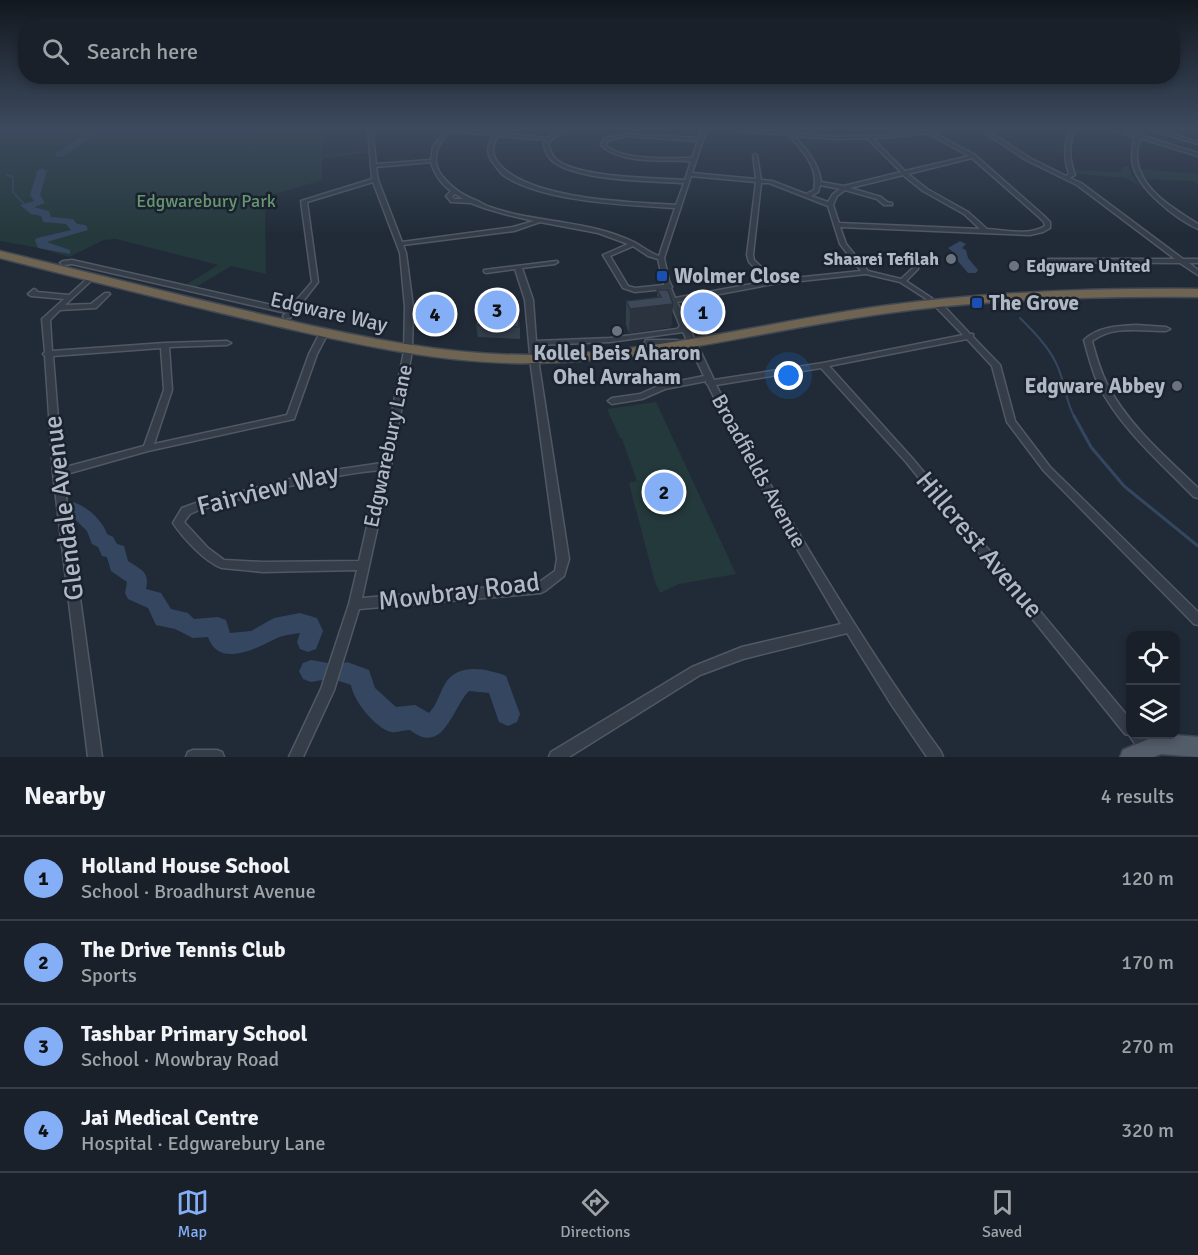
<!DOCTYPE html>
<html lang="en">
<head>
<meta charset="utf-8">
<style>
	body { margin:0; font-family:Signika,sans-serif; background:#262d36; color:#f1f3f6 }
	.controls { position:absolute; right:18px; bottom:18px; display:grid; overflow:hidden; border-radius:12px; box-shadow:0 3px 9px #0003 }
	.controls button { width:54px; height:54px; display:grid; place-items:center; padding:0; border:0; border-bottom:2px solid #373e47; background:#19202a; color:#f1f3f6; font:30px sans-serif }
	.you { position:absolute; left:789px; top:376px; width:21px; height:21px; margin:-15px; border:4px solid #fff; border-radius:50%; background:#1a73e8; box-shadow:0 0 0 9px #1a73e833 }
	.badge { display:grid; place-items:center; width:39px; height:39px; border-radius:50%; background:#84aff6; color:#111; font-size:20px; font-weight:700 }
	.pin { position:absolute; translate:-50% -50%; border:3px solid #fff; box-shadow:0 2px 6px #0006 }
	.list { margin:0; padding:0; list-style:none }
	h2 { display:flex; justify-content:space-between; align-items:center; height:78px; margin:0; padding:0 24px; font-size:26px }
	h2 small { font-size:20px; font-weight:400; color:#9fa3a8 }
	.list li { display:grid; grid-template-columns:39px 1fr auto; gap:18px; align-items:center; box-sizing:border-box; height:84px; padding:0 24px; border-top:2px solid #373e47 }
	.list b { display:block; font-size:22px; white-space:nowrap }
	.list p { margin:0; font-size:20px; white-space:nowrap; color:#9fa3a8 }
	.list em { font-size:20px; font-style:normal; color:#9fa3a8 }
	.icon { flex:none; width:33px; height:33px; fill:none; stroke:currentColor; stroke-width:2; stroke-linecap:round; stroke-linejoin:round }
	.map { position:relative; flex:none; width:1198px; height:757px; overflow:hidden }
	.search { position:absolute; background:#19202a; box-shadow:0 3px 9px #0003; left:18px; right:18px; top:18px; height:66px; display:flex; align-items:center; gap:15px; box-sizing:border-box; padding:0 21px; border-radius:24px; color:#9fa3a8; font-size:22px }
	.sheet { height:414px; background:#19202a }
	nav { display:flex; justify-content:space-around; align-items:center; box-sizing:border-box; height:84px; border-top:2px solid #373e47; background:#19202a; font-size:16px; color:#9fa3a8 }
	nav a { display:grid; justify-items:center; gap:3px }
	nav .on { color:#84aff6 }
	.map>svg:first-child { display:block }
</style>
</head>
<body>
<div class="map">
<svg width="1198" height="757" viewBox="0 0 1198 757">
	<rect width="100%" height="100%" fill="#212b38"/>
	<g fill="#24393b">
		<path d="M0 128H324L321 155 373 150 374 152 322 158V180L265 197 266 274 231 266 196 287 187 284 218 265 116 239 104 240 69 257 39 248 0 241Z"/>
		<path d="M1125 166 1129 167 1132 175 1141 187 1125 178 1078 174 1075 170 1119 172Z"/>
		<path d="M1140 169 1198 174V184L1193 181 1144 179Z"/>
		<path d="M656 402 736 574 679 584 660 593 655 582 629 483 637 481 622 439 620 438 607 409Z"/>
	</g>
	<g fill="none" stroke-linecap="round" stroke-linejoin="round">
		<path stroke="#354660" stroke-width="1.5" d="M7 175 13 177V192L25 205"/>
		<path stroke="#354660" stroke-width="2" d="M1020 318C1033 331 1048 346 1056 363 1065 380 1065 401 1075 418"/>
		<path stroke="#354660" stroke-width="3" d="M1074 416 1091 447 1124 486 1198 546"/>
		<g fill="#354660" fill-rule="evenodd">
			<path d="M95 128H104L62 157H56V153Z"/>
			<path d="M42 168 47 171 40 195 45 203 34 207 49 211 51 217 73 219 77 224 86 225 88 230 47 242 70 250V254L38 248 35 240 37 238 71 230 66 224 43 222 41 216 31 214 20 205 34 201 30 195 37 171Z"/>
			<path d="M960 241 966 244 962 248 966 250 968 258 978 270 976 273H968L956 259V254L948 248Z"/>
			<path d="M73 502C88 507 102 520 107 534L113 537 117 544 124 546 128 561C141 570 150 571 146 589L161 593 171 609 188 613 194 619 218 617 226 620 230 633 251 631 274 618 300 613 317 618 323 631 316 649 308 652 300 649 297 642 300 633C293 634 284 635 277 638 257 648 219 669 208 637L193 638 175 629 156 625 148 608 128 599 125 593 127 582 111 571 107 557 102 556 98 547 92 544 87 531 64 509 66 504Z"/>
			<path d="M311 660 328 663 332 671 328 679 311 682 303 679 299 671 303 663Z"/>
			<path d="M347 662 369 670 375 688 396 707 415 705 429 713C437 705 439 694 445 684 458 662 487 669 506 676L520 714 517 722 508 726 499 722 489 693 469 691C453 706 444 757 410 730 404 730 397 733 391 732 375 728 353 700 351 685L339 681 335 673 339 665Z"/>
		</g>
		<defs>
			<g id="street">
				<path d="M368 128H372L376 164 431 160 433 147 445 131 428 129 426 128H453V129L496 133 501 128H506L501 133 548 138 563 128H568L551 140 548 144C550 150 552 156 557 160 579 178 655 178 685 180L691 161C666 160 619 164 601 145L605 138 627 134 699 138 703 128H707L692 173 756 179 753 155 755 154 757 155 761 180 772 181 806 194 814 190C819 168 803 151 789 135L717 129 715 128H732L837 137 891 135 942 128H953L932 132 975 155 1043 215 1050 222V228L1043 232 1030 235 840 227 846 244 868 271 901 279 914 267H918V269L906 281 930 297 932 298 928 300 900 282 866 274 773 284 677 302 714 380 823 363 963 335 933 304 937 302H940L970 334H973V337L1000 365 1015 421 1050 467 1198 612V625L1194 624 1044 471 1007 422 992 366 967 339 829 366 912 458 1130 719V734H1144L1152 744 1154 749 1152 754 1147 756 1142 754 1129 735 1125 734 906 462 821 368 716 385C753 457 794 527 837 596 870 649 904 701 941 752L943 757H927L891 704 847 633 743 659 700 675 569 757H549L551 752 692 667 742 647 841 624C795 545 748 467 708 385L706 383V381L665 389 642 399 612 404 608 401 612 398 640 394 660 385 704 376 683 332 610 342 536 345 537 351 553 356 554 358 550 360 530 354 525 300 515 269 486 273 484 272V270L557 261 558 262 555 264 522 268 533 300 536 341 610 338 677 329 680 326 665 289 635 292 623 288 603 255 628 244 598 233 540 222 514 231 403 245 406 253 413 307 412 351 391 466 362 598 538 583 555 571 557 559 530 359 534 357 538 359 569 559 564 576 545 591 541 593 359 609 334 690 303 757H289L321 689 349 604 357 570 263 572 222 568C205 562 183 538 173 523L182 508 196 503 314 473 382 463 404 351 405 307 400 253 373 182 307 202 318 282 290 318H284L283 316 286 313 72 264 63 265 60 263 63 261 72 260 289 309 312 282 301 201 372 179ZM450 131 494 135C487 145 486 155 494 164 497 168 500 172 503 175 542 202 628 205 675 208L659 256C650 253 643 247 634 242 625 238 615 234 604 231 566 220 525 220 487 206 483 204 478 201 475 200 461 194 452 188 442 176 430 160 437 144 450 131ZM927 133 969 156 905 171 872 138 891 137ZM498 136 546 140 544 144C545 152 549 159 555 163 582 181 651 181 684 183L676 205C631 202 530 200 499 164 491 155 491 146 498 136ZM627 136 698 141 692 158C669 158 623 161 605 145L609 140ZM794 136 837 139 867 138 901 172 844 186 821 182C819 163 806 149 794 136ZM972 158 1039 217 1044 222 1045 226C1029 236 1005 230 987 229L968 212 927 189 908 174ZM431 162C434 174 442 185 451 191L446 196 451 202 471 203 484 208 508 215 534 221 513 227 402 242 378 180 376 167ZM903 175 923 191 964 214 980 229 839 223 833 205 837 196 845 190 877 199 884 205H892V203L887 202 881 197 850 188ZM691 176 756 182 747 255 749 262 768 281 675 298 671 288 672 287 669 281 664 258ZM761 183H769L828 206 840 244 861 271 775 280 754 260 753 255ZM820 185 840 189 833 194 828 202 811 196 818 192ZM455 194 463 199H455L452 196ZM633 246 648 256 658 259 664 285 635 288 628 286 610 256ZM380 470 359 561 263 562 224 560 208 548 184 522 190 514 199 510C259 494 318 476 380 470Z"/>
				<path d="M978 128H1017L1015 129 988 131 1030 158 1066 176 1069 174C1064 158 1063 144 1072 128H1076C1068 144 1069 158 1075 175L1070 178 1081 183 1183 259H1198V263H1189L1198 270V275L1180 263 1046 262 1045 261 1048 259H1175L1077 185 1026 160Z"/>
				<path d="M1110 128H1116L1140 134V135L1198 153V156L1140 138C1139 143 1137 147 1137 152 1135 187 1173 208 1198 224V229C1176 219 1138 189 1133 165 1131 155 1133 146 1135 137Z"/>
				<path d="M1145 128H1152L1198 142V144Z"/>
				<path d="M91 276 93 277V279L65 305 91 304 105 293H109L110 294 96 308 60 310 50 320 52 351 165 343 227 341 231 343 227 345 169 347 172 390 154 444 287 415 309 354 321 331H327L328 333 317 354 294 419 148 451 63 475 102 757H88L53 473 45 356 43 354 45 352 42 319 64 299 31 296 28 294 34 289 36 290 37 292 69 295 89 277ZM161 348 164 390 144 446 62 468 53 356Z"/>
				<path d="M1136 325 1166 327 1170 329 1166 331C1141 331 1113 325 1092 341 1096 356 1100 370 1107 384 1128 425 1166 457 1198 488V498L1194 497C1160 462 1120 428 1098 384 1092 370 1088 355 1084 340 1098 327 1117 326 1136 325Z"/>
				<path d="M646 340H677L681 342 677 344H646L645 342Z"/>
				<path d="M193 750H217L222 752 224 757H186L188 752Z"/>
			</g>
			<path id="primary" d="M1160 734 1198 737V757L1161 754 1154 757H1120L1123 750Z"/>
			<path id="highway" d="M0 251C91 273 181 296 273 317 360 337 448 356 538 355 654 353 767 322 882 306 986 292 1092 288 1198 289V297C1092 296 986 299 881 314 767 330 654 361 537 363 448 365 359 345 272 325 181 304 91 281 0 258Z"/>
		</defs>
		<use href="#street" stroke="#505864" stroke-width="3"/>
		<use href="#primary" stroke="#3e4652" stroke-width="3"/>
		<use href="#highway" stroke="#404854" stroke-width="3"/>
		<use href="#street" fill="#353d49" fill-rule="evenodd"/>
		<use href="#primary" fill="#535c69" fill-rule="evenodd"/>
		<use href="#highway" fill="#6f6452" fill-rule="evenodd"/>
		<path stroke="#576170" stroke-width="1.5" stroke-dasharray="4 4" stroke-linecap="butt" d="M1177 128 1198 133"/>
	</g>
	<g fill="#343f4c">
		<path d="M657 290 673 304 671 327 629 333 626 325V301L657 297Z"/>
		<path d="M520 322V339L478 337 476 325Z"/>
	</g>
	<g fill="#2b333e">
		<path d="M673 304 671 327 629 333 630 309Z"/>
		<path d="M441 308 442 316 428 318 426 310Z"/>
	</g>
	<g fill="#3d4958" stroke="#2b333e" stroke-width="1.5">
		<path d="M657 290H668L673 304 630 309 626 301 661 297Z"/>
		<path d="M440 302 441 308 426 310V304Z"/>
		<path d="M519 310V327L476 325 477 317 506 315V311Z"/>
	</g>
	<linearGradient id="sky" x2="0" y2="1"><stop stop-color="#12181f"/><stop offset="0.55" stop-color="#3d4a5e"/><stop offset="1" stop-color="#3d4a5e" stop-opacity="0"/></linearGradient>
	<rect width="1198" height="234" fill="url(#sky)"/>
	<g fill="#6b7280" stroke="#1a222d" stroke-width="2">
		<circle cx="951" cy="259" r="6"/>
		<circle cx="1014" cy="266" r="6"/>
		<circle cx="617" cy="331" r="6"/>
		<circle cx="1177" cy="386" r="6"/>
	</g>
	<g fill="#1a4fb4" stroke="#1a222d" stroke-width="2">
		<rect x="656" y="270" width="12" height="12" rx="3"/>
		<rect x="971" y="297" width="12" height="12" rx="3"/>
	</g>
	<g text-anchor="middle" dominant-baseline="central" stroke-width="5" stroke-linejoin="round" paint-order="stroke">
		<g font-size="18" fill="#679672" stroke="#1a222d">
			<text x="206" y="201">Edgwarebury Park</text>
		</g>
		<g font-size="18" font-weight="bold" fill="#b0b8c5" stroke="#1a222d" text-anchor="end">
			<text x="939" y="259">Shaarei Tefilah</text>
			<text x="1026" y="266" text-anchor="start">Edgware United</text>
		</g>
		<g font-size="21" font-weight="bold" fill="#b0b8c5" stroke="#1a222d" text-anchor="start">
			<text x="674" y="276">Wolmer Close</text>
			<text x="989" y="303">The Grove</text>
			<text x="617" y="353" text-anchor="middle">Kollel Beis Aharon<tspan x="617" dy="24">Ohel Avraham</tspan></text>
			<text x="1165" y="386" text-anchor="end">Edgware Abbey</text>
		</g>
		<g font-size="21" fill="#b0b8c5" stroke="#1a222d">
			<text transform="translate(329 312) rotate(13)">Edgware Way</text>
			<text transform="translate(388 446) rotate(-78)">Edgwarebury Lane</text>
			<text transform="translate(759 471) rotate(61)">Broadfields Avenue</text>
		</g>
		<g font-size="26" fill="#b0b8c5" stroke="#1a222d">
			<text transform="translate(268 490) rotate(-14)">Fairview Way</text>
			<text transform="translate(64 508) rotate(-97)">Glendale Avenue</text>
			<text transform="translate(979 545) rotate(50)">Hillcrest Avenue</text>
			<text transform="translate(459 592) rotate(-7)">Mowbray Road</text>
		</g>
	</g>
</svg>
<div class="controls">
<button><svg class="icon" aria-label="locate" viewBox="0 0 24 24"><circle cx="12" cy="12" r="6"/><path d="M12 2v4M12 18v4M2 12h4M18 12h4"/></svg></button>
<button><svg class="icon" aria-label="layers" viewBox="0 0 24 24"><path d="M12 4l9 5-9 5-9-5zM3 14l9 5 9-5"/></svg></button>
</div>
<div class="you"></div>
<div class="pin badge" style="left:703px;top:312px">1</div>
<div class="pin badge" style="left:664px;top:492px">2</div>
<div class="pin badge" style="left:497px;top:310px">3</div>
<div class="pin badge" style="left:435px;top:314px">4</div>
<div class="search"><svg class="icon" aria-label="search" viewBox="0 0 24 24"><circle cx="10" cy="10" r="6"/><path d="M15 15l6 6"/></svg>Search here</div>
</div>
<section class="sheet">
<h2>Nearby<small>4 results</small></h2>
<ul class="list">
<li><span class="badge">1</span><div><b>Holland House School</b><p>School · Broadhurst Avenue</p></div><em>120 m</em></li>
<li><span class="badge">2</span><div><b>The Drive Tennis Club</b><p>Sports</p></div><em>170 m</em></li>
<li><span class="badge">3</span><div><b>Tashbar Primary School</b><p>School · Mowbray Road</p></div><em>270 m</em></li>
<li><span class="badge">4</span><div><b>Jai Medical Centre</b><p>Hospital · Edgwarebury Lane</p></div><em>320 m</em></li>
</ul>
</section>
<nav>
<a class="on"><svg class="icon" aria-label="map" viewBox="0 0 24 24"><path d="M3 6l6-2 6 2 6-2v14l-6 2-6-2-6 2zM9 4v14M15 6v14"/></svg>Map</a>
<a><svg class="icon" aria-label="directions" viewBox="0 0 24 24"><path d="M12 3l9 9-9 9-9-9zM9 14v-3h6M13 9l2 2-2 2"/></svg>Directions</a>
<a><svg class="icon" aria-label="saved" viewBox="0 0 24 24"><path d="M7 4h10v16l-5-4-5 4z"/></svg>Saved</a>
</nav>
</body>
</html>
